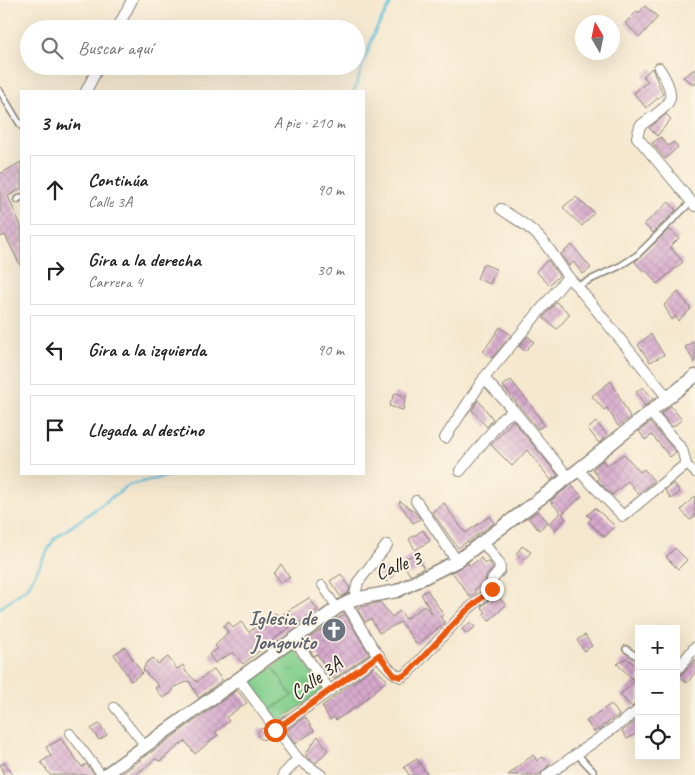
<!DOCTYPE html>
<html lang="es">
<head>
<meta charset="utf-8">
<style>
	body { margin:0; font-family:Caveat,sans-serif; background:#f2f2f2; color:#222 }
	.controls { position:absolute; right:15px; bottom:15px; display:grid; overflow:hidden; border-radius:0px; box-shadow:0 5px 20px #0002 }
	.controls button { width:45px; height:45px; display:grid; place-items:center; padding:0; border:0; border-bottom:1px solid #e0e0e0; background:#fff; color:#222; font:25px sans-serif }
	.compass { position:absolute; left:575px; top:15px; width:45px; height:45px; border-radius:50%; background:#fff; box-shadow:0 5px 20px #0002; rotate:351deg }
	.stop { position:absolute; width:15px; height:15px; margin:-11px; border:4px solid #ea580c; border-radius:50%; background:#fff }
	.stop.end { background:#ea580c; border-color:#fff; box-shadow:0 1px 5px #0008 }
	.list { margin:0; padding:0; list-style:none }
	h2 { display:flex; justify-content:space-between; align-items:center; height:65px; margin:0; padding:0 20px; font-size:21px }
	h2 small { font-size:16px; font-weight:400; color:#767676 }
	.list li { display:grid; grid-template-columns:32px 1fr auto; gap:15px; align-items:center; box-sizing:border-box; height:70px; margin:0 10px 10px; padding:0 10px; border:1px solid #e0e0e0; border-radius:0px }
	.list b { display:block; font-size:19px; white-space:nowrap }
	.list p { margin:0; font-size:16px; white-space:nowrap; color:#767676 }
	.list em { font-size:16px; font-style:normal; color:#767676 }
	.icon { flex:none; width:28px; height:28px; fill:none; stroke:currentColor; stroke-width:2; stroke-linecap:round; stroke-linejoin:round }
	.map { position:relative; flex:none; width:695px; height:775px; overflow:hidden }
	.search { position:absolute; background:#fff; box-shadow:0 5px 20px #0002; left:20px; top:20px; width:345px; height:55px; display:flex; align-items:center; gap:12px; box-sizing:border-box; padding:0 18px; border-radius:28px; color:#767676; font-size:19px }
	.panel { position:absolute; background:#fff; box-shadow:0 5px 20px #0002; left:20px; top:90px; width:345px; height:385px; border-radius:0px }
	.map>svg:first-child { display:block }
</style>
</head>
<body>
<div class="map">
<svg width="695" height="775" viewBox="0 0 695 775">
	<defs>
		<pattern id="park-tufts" width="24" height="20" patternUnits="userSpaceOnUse" patternTransform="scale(1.25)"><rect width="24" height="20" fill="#83cf8d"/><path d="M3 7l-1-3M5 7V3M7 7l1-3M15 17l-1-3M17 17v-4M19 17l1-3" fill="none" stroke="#71b179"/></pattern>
		<pattern id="building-cross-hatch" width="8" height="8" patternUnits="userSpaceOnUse" patternTransform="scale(1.25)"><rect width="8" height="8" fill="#d6a9cd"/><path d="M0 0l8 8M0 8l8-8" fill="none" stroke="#b791af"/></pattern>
	</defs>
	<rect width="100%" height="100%" fill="#fcf5e5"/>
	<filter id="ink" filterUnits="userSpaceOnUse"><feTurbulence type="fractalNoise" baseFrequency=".02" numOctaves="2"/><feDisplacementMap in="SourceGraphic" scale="10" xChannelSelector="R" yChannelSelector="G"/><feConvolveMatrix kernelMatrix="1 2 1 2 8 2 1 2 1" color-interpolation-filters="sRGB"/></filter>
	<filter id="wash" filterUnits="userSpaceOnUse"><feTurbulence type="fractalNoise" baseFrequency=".0096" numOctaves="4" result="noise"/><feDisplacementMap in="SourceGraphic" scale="20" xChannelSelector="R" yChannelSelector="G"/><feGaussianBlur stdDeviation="1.12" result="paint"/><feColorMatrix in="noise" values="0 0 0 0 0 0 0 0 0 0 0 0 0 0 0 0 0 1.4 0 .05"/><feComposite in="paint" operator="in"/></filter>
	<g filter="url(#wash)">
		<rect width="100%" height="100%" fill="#f5e8cf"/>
		<path fill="#83cf8d" stroke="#507654" d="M273 667 292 696 269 710 250 682Z"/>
		<path fill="url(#park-tufts)" stroke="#507654" d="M295 649 324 690 278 722 269 710 292 696 273 667Z"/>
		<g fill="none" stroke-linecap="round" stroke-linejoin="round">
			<g stroke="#5fc2dd" stroke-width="2.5">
				<path d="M354 91 375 31 393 0"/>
				<path d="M0 608 28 587 54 539 129 485 177 474"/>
			</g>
		</g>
		<g id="blocks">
			<g fill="url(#building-cross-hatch)">
				<path d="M645 6 658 17 640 37 625 23 637 11 639 13Z"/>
				<path d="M652 68 663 94 646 108 634 93 648 81 643 76Z"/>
				<path d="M695 69V85L683 77Z"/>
				<path d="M666 114 671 119 657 136 649 128Z"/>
				<path d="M661 137 668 146 674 142 678 147 665 159 652 143Z"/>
				<path d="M21 162V189L8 196 21 226V267L5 235 0 237V174Z"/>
				<path d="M576 197 594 213 582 226 564 209V206Z"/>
				<path d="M669 202 676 210 653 233 644 224Z"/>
				<path d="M669 229 679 238 670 247 683 262 657 284 646 270 644 272 635 262Z"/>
				<path d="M572 245 591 268 583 274 573 262 569 266 561 254Z"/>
				<path d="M548 260 559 276 549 285 536 271Z"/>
				<path d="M483 264 496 269 490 284 477 279Z"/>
				<path d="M678 292 691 309 678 321 676 316 672 320 664 305Z"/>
				<path d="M556 302 570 314 557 329 543 318Z"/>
				<path d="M500 327 511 335 492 358 483 352Z"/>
				<path d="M651 334 664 355 650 362 638 345Z"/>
				<path d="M528 336 534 342 525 351 519 346Z"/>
				<path d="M695 341V363L685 347Z"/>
				<path d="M511 380 533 408 544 425 538 429 503 386Z"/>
				<path d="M611 381 630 417 618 426 607 408 604 410 592 396Z"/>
				<path d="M643 387 653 399 645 406 636 392Z"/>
				<path d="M395 393 406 396 403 410 389 406Z"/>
				<path d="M478 400 493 419 487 427 472 410Z"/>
				<path d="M671 406 682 420 672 427 661 414Z"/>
				<path d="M513 420 558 475 551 480 527 450 512 466 491 445Z"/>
				<path d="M596 422 607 435 599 443 588 429Z"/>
				<path d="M650 423 676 452 670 457 652 435 645 440 639 431Z"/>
				<path d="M624 454 640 472 644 469 654 481 638 494 628 481 612 495 597 480 599 478 593 469 603 460 606 466Z"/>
				<path d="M674 483 680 492 671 499 665 490Z"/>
				<path d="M571 485 582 496 562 514 566 519 555 530 549 523 561 513 550 501Z"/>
				<path d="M695 496V517L690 520 681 510Z"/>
				<path d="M400 501 415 512 420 519 413 523 399 503Z"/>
				<path d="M444 503 465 533 490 516 494 523 458 548 432 512Z"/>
				<path d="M595 508 615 526 605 537 588 522 592 518 587 515Z"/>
				<path d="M538 511 548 522 539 530 528 518Z"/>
				<path d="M423 530 430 541 415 550 409 539Z"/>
				<path d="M522 546 531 552 524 560 516 554Z"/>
				<path d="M675 548 687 560 678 569 666 557Z"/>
				<path d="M415 554 424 568 410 575 402 561Z"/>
				<path d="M481 558 485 564 489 561 493 568 486 576 485 583 474 590 476 593 470 597 452 572 468 563 470 566Z"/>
				<path d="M281 564 290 578 279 582 274 574Z"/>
				<path d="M385 568 393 576 387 582 377 574Z"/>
				<path d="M341 574 350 588 348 593 341 597 330 581Z"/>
				<path d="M427 590 444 615 440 617 445 623 417 645 401 622 379 633 371 619 365 622 357 608 380 602 392 617 400 611 406 619 424 606 432 614 421 594Z"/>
				<path d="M496 594 506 605 489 621 483 614 486 612 481 607Z"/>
				<path d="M309 598 318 610 297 624 296 622 243 664 233 652 215 663 209 654 218 649 215 646 228 632 223 626 229 622 233 628 241 622 249 632 275 613 278 617Z"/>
				<path d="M345 614 369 654 334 679 317 654 314 656 306 644 311 641 309 638Z"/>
				<path d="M471 622 475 627 467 634 462 629Z"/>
				<path d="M585 635 592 646 584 651 577 640Z"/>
				<path d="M125 647 142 673 131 681 114 654Z"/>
				<path d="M168 657 177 669 183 665 186 672 197 682 214 669 222 680 199 698 189 681 175 687 171 693 163 698 155 688 159 686 143 670 146 663 153 658 158 664Z"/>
				<path d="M626 658 639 668V699L632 707 620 695 635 681 617 664Z"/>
				<path d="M695 659V673L687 683 680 677Z"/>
				<path d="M374 667 387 680 358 706 336 720 334 717 330 720 322 706Z"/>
				<path d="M237 690 247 703 226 717 229 721 215 732 218 735 195 754 185 741 160 761 155 759 135 775H120Z"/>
				<path d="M611 704 619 715 594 732 586 721Z"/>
				<path d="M305 717 314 731 295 744 286 731Z"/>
				<path d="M639 719V732L627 739 622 731Z"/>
				<path d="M99 724 107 735 99 740 91 729Z"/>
				<circle cx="263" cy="734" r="5.5"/>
				<path d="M318 736 328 750 316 763 307 757 306 753Z"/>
				<path d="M61 739 82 767 86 764 95 775H50L41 762 51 756 46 747Z"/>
				<path d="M533 755 537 761 543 757 550 764 539 775H508Z"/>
				<path d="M417 759 428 775H409L404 767Z"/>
				<path d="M5 763 13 775H4L0 765Z"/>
			</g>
		</g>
	</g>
	<g filter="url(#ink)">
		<use href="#blocks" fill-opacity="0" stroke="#888276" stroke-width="1"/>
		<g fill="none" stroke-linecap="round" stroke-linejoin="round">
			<defs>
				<g id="service">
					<path d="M0 91 21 126"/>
					<path d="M17 200 21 197"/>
					<path d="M577 286 620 266 637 255 691 202"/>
					<path d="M626 649 639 658"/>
					<path d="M577 754 593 771"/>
				</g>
				<g id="pedestrian">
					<path d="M686 464 695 473"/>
					<path d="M322 585 337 608"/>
					<path d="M114 707 145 746"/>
					<path d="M70 733 102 775"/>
				</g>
				<g id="minor">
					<path d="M117 29 132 0"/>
					<path d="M659 68C682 103 667 105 640 126L637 137 695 206"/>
					<path d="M86 91 99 66"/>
					<path d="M501 209C512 217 526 224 536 234 553 249 562 274 577 286L667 397"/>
					<path d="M484 378 514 411 568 477"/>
					<path d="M445 438 484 378 567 278"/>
					<path d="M578 470 623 516 686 464 682 449 650 412"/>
					<path d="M460 471 503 418 514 411"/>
					<path d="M416 501 457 561"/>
					<path d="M354 599 358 582 387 545"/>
					<path d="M346 603C357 620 383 672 401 677L408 673 466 611 492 589V580L500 570 499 563 483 542"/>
					<path d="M294 639 330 691"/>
					<path d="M676 671 695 647"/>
					<path d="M239 679 298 759 321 775"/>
					<path d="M275 730 379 655"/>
					<path d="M283 775 298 759"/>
					<path d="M547 775 639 710"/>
				</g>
				<path id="tertiary" d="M105 775 337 608 354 599 397 591 457 561 578 470 695 376"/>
			</defs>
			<use href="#service" stroke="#888276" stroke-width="8"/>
			<use href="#pedestrian" stroke="#888276" stroke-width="10"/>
			<use href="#minor" stroke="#888276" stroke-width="12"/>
			<use href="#tertiary" stroke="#888276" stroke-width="15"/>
			<use href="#service" stroke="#fff" stroke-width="5"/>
			<use href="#pedestrian" stroke="#fff" stroke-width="8"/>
			<use href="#minor" stroke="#fff" stroke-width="10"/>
			<use href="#tertiary" stroke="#fff" stroke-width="12"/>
		</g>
	</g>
	<g fill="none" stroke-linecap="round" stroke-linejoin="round" filter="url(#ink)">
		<path stroke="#ea580c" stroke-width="6" d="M275 730 379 655 394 675 401 677 408 673 466 611 492 589"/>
	</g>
	<defs>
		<symbol id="church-disc" viewBox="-11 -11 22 22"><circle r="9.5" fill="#6b7280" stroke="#fcf5e5"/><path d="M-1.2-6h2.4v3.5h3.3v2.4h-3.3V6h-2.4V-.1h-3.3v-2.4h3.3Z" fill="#fff"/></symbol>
	</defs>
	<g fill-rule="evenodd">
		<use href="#church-disc" x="320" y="616" width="28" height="28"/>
	</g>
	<g text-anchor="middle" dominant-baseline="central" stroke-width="4" stroke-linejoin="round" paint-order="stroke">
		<g font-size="21" fill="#1c1c1c" stroke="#fcf5e5">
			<text transform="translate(398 565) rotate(-21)">Calle 3</text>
			<text transform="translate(316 678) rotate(-36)">Calle 3A</text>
		</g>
		<g font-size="21" font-weight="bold" fill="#5b616d" stroke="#fcf5e5" text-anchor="end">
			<text x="316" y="618">Iglesia de<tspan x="316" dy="24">Jongovito</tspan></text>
		</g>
	</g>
</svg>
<div class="controls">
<button>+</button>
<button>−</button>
<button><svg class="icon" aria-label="locate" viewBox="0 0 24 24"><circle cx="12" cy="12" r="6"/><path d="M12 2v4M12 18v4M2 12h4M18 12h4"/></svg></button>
</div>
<svg class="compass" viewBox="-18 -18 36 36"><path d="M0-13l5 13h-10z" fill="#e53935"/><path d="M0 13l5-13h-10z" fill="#767676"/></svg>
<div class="stop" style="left:275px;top:730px"></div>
<div class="stop end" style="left:492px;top:589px"></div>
<div class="search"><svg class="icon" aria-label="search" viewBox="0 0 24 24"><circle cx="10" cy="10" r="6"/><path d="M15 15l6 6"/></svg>Buscar aquí</div>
<section class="panel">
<h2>3 min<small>A pie · 210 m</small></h2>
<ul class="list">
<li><svg class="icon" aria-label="ahead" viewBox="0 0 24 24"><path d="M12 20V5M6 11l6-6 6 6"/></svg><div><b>Continúa</b><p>Calle 3A</p></div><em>90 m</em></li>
<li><svg class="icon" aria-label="right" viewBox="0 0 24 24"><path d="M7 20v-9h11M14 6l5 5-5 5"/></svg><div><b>Gira a la derecha</b><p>Carrera 4</p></div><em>30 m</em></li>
<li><svg class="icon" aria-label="left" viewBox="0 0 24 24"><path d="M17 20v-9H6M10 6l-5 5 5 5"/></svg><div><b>Gira a la izquierda</b></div><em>90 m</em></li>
<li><svg class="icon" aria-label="arrive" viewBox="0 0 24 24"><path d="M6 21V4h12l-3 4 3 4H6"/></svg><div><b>Llegada al destino</b></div></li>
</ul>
</section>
</div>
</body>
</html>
